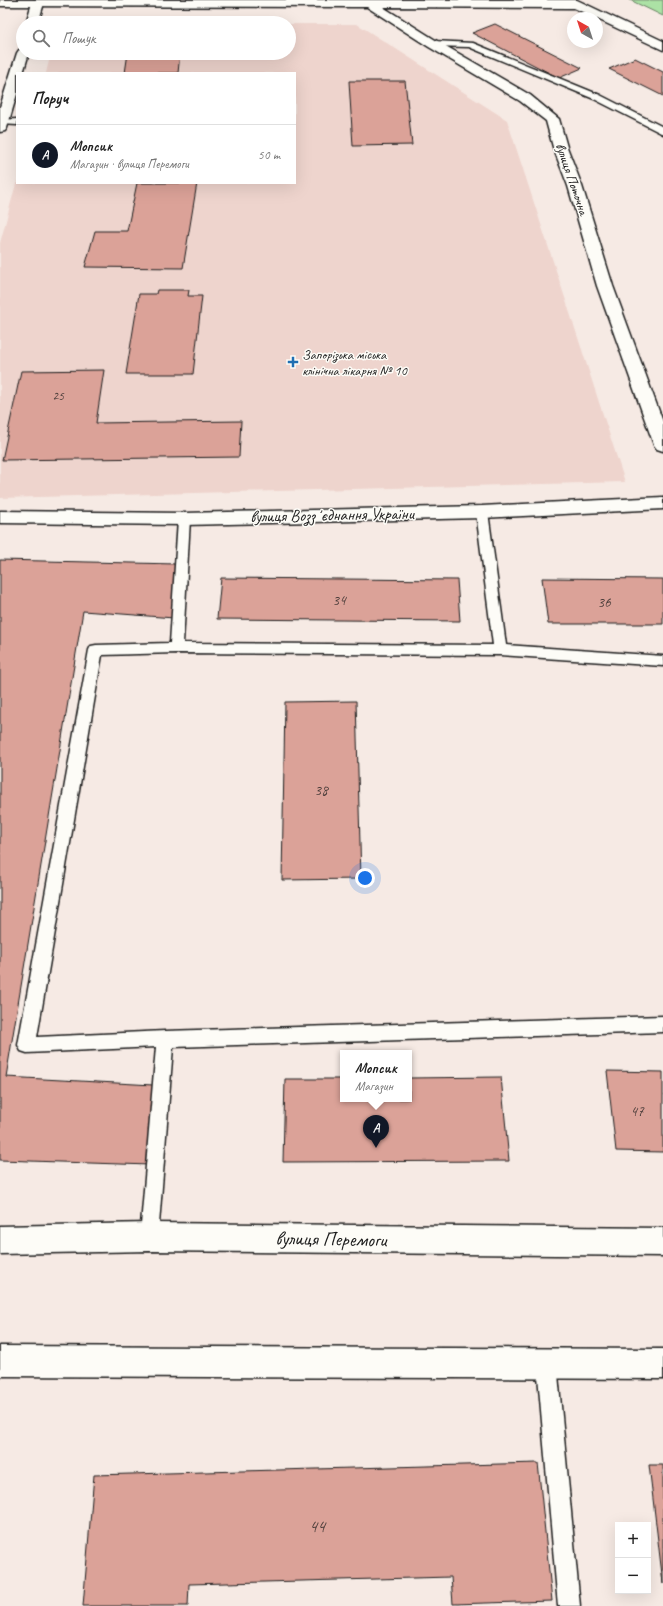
<!DOCTYPE html>
<html lang="uk">
<head>
<meta charset="utf-8">
<style>
	body { margin:0; font-family:Caveat,sans-serif; background:#f2f2f2; color:#222 }
	.controls { position:absolute; right:12px; bottom:12px; display:grid; overflow:hidden; border-radius:0px; box-shadow:0 4px 16px #0002 }
	.controls button { width:36px; height:36px; display:grid; place-items:center; padding:0; border:0; border-bottom:1px solid #e0e0e0; background:#fff; color:#222; font:20px sans-serif }
	.compass { position:absolute; left:567px; top:12px; width:36px; height:36px; border-radius:50%; background:#fff; box-shadow:0 4px 16px #0002; rotate:321deg }
	.you { position:absolute; left:365px; top:878px; width:14px; height:14px; margin:-10px; border:3px solid #fff; border-radius:50%; background:#1a73e8; box-shadow:0 0 0 6px #1a73e833 }
	.badge { display:grid; place-items:center; width:26px; height:26px; border-radius:50%; background:#111827; color:#fff; font-size:13px; font-weight:700 }
	.pin { position:absolute; translate:-50% -33px; filter:drop-shadow(0 1px 2px #0008) }
	.pin::after { content:''; position:absolute; top:21px; width:14px; height:12px; background:inherit; clip-path:polygon(0 0,100% 0,50% 100%) }
	.popup { position:absolute; left:340px; top:1050px; width:72px; height:52px; box-sizing:border-box; display:grid; place-content:center; border-radius:0px; background:#fff; filter:drop-shadow(0 1px 3px #0005); font-size:13px; white-space:nowrap; color:#767676 }
	.popup b { font-size:15px; color:#222 }
	.popup::after { content:''; position:absolute; left:50%; top:100%; margin-left:-8px; border:8px solid transparent; border-top-color:#fff }
	.list { margin:0; padding:0; list-style:none }
	h2 { display:flex; justify-content:space-between; align-items:center; height:52px; margin:0; padding:0 16px; font-size:17px }
	h2 small { font-size:13px; font-weight:400; color:#767676 }
	.list li { display:grid; grid-template-columns:26px 1fr auto; gap:12px; align-items:center; box-sizing:border-box; height:60px; padding:0 16px; border-top:1px solid #e0e0e0 }
	.list b { display:block; font-size:15px; white-space:nowrap }
	.list p { margin:0; font-size:13px; white-space:nowrap; color:#767676 }
	.list em { font-size:13px; font-style:normal; color:#767676 }
	.icon { flex:none; width:22px; height:22px; fill:none; stroke:currentColor; stroke-width:2; stroke-linecap:round; stroke-linejoin:round }
	.map { position:relative; flex:none; width:663px; height:1606px; overflow:hidden }
	.search { position:absolute; background:#fff; box-shadow:0 4px 16px #0002; left:16px; top:16px; width:280px; height:44px; display:flex; align-items:center; gap:10px; box-sizing:border-box; padding:0 14px; border-radius:22px; color:#767676; font-size:15px }
	.panel { position:absolute; background:#fff; box-shadow:0 4px 16px #0002; left:16px; top:72px; width:280px; height:112px; border-radius:0px }
	.map>svg:first-child { display:block }
</style>
</head>
<body>
<div class="map">
<svg width="663" height="1606" viewBox="0 0 663 1606">
	<rect width="100%" height="100%" fill="#f6eae4"/>
	<filter id="ink" filterUnits="userSpaceOnUse"><feTurbulence type="fractalNoise" baseFrequency=".025" numOctaves="2"/><feDisplacementMap in="SourceGraphic" scale="8" xChannelSelector="R" yChannelSelector="G"/><feConvolveMatrix kernelMatrix="1 2 1 2 8 2 1 2 1" color-interpolation-filters="sRGB"/></filter>
	<g filter="url(#ink)">
		<path fill="#eed4cd" d="M289 24H357L507 120 625 482 0 498V243L17 180V183H295V73H46L51 53H289Z"/>
		<path fill="#ace2a5" stroke="#647f60" d="M630 0H663V16Z"/>
		<g fill="#dba298" stroke="#1c1c1c">
			<path d="M495 24 582 68 559 78 472 33Z"/>
			<path d="M128 53H180L178 73H125Z"/>
			<path d="M635 58 663 72V96L609 69Z"/>
			<path d="M349 81H405L412 145 353 146Z"/>
			<path d="M137 183H197L183 268 85 267 95 231H127Z"/>
			<path d="M157 290H189L188 296H202L193 374H126L139 294H156Z"/>
			<path d="M104 370 96 423 241 421 239 457 2 460 21 371Z"/>
			<path d="M0 560 176 564 174 618 83 611 6 1077 153 1085 150 1165 0 1160Z"/>
			<path d="M221 578 457 580 460 621 217 619Z"/>
			<path d="M542 578 663 579V624H548Z"/>
			<path d="M356 701 361 879 282 880 285 702Z"/>
			<path d="M607 1071 663 1072V1152L616 1151Z"/>
			<path d="M501 1077 509 1161 283 1162 285 1079H343V1099H409V1078Z"/>
			<path d="M538 1463 552 1601 453 1604 451 1577 189 1584 188 1606H83L94 1475Z"/>
			<path d="M649 1465H663V1583Z"/>
		</g>
		<g fill="none" stroke-linecap="round" stroke-linejoin="round">
			<defs>
				<g id="lane">
					<path d="M433 41 473 43 600 95 663 127V134L594 99 469 47 430 46 429 44Z"/>
					<path d="M17 119V125L0 124V120Z"/>
					<path d="M482 508 486 509 488 512 506 645 663 656V666L500 655 176 653 102 655 37 1037 165 1031 663 1016V1032L173 1047 158 1237 156 1244 149 1246 142 1244 140 1237 156 1047 27 1053 21 1051 18 1045 89 650 91 646 96 645 170 643 178 519 180 516 184 515 188 516 190 519 183 643 493 645 476 512 478 509Z"/>
					<path d="M547 1354 554 1357 557 1364 580 1606H558L537 1364 540 1357Z"/>
				</g>
				<g id="street">
					<path d="M0 0H577L663 41V50L574 8 383 7 437 41 530 95 559 119 567 147 582 186 613 286 663 422V451L657 449 654 445 597 286 568 186 553 147 546 121 520 101 429 47 367 7 0 6Z"/>
					<path d="M663 497V509L482 518 184 525 0 523V511L184 513 482 506Z"/>
				</g>
				<g id="secondary">
					<path d="M33 0H45L38 23H26Z"/>
					<path d="M23 49V53H29L23 73H17V94L7 128 5 131 0 132V107L17 53 19 50Z"/>
					<path d="M149 1223 663 1228V1256L149 1251 0 1254V1226Z"/>
					<path d="M0 1346 663 1349V1379L0 1376Z"/>
				</g>
			</defs>
			<use href="#lane" stroke="#1c1c1c" stroke-width="3"/>
			<use href="#street" stroke="#1c1c1c" stroke-width="3"/>
			<use href="#secondary" stroke="#1c1c1c" stroke-width="3"/>
			<use href="#lane" fill="#fdfcf7" fill-rule="evenodd"/>
			<use href="#street" fill="#fdfcf7" fill-rule="evenodd"/>
			<use href="#secondary" fill="#fdfcf7" fill-rule="evenodd"/>
		</g>
	</g>
	<path fill="#1f6fb2" stroke="#fdfcf7" stroke-width="1.5" d="M291 356h4v4h4v4h-4v4h-4v-4h-4v-4h4z"/>
	<g text-anchor="middle" dominant-baseline="central" stroke-width="3" stroke-linejoin="round" paint-order="stroke">
		<g font-size="13" fill="#4c3e3b">
			<text x="58" y="396">25</text>
		</g>
		<g font-size="14" fill="#1c1c1c" stroke="#fdfcf7">
			<text transform="translate(572 179) rotate(71)">вулиця Поточна</text>
		</g>
		<g font-size="14" fill="#1c1c1c" stroke="#fdfcf7" text-anchor="start">
			<text x="302" y="354">Запорізька міська<tspan x="302" dy="16">клінічна лікарня № 10</tspan></text>
		</g>
		<g font-size="15" fill="#4c3e3b">
			<text x="339" y="600">34</text>
			<text x="604" y="602">36</text>
			<text x="321" y="790">38</text>
			<text x="637" y="1111">47</text>
		</g>
		<g font-size="17" fill="#1c1c1c" stroke="#fdfcf7">
			<text transform="translate(332 515) rotate(-1)">вулиця Воззʼєднання України</text>
		</g>
		<g font-size="18" fill="#4c3e3b">
			<text x="317" y="1526">44</text>
		</g>
		<g font-size="20" fill="#1c1c1c" stroke="#fdfcf7">
			<text transform="translate(331 1239) rotate(1)">вулиця Перемоги</text>
		</g>
	</g>
</svg>
<div class="controls">
<button>+</button>
<button>−</button>
</div>
<svg class="compass" viewBox="-18 -18 36 36"><path d="M0-13l5 13h-10z" fill="#e53935"/><path d="M0 13l5-13h-10z" fill="#767676"/></svg>
<div class="you"></div>
<div class="pin badge" style="left:376px;top:1148px">A</div>
<div class="popup"><b>Мопсик</b>Магазин</div>
<div class="search"><svg class="icon" aria-label="search" viewBox="0 0 24 24"><circle cx="10" cy="10" r="6"/><path d="M15 15l6 6"/></svg>Пошук</div>
<section class="panel">
<h2>Поруч<small></small></h2>
<ul class="list">
<li><span class="badge">A</span><div><b>Мопсик</b><p>Магазин · вулиця Перемоги</p></div><em>50 m</em></li>
</ul>
</section>
</div>
</body>
</html>
